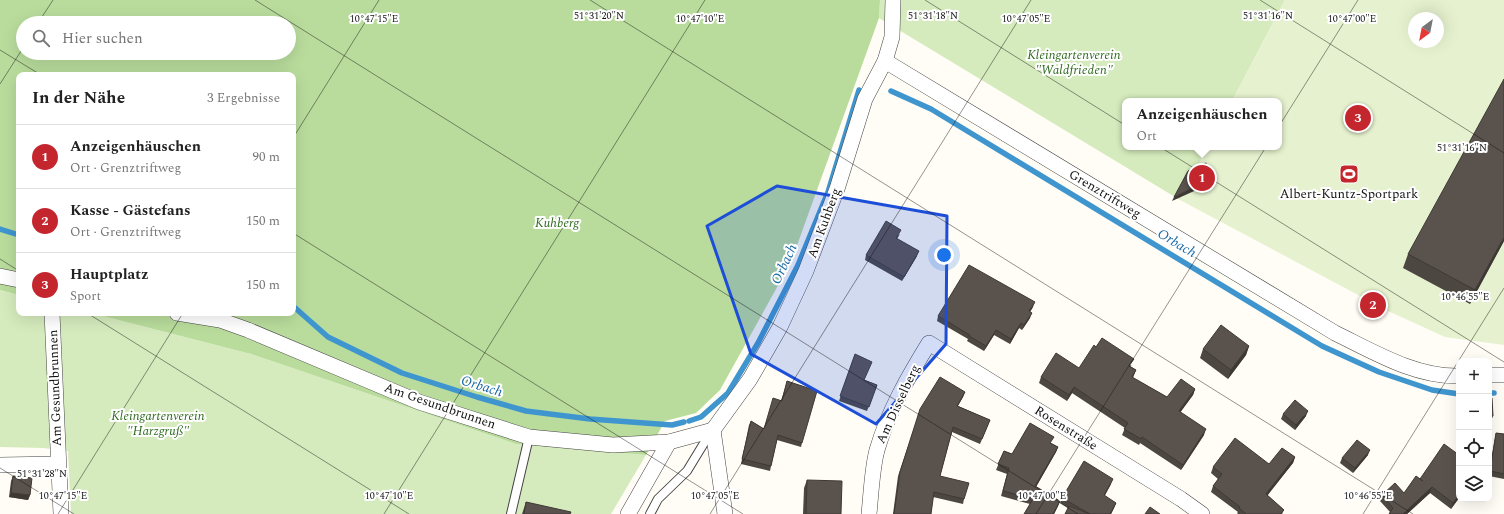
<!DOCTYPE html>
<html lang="de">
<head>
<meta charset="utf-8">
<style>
	body { margin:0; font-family:Spectral,serif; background:#f2f2f2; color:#222 }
	.controls { position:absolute; right:12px; bottom:12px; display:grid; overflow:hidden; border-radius:8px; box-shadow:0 4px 16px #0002 }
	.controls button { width:36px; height:36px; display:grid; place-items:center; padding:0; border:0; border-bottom:1px solid #e0e0e0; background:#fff; color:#222; font:20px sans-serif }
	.compass { position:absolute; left:1408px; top:12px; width:36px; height:36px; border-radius:50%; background:#fff; box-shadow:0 4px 16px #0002; rotate:212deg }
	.you { position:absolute; left:944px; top:255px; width:14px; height:14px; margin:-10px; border:3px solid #fff; border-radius:50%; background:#1a73e8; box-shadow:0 0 0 6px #1a73e833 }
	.badge { display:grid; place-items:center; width:26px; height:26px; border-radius:50%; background:#c4262e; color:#fff; font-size:13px; font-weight:700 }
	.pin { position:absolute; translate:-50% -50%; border:2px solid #fff; box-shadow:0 1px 4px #0006 }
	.popup { position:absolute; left:1122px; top:98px; width:160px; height:52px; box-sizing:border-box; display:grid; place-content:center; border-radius:8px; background:#fff; filter:drop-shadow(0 1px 3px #0005); font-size:13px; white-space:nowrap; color:#767676 }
	.popup b { font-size:15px; color:#222 }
	.popup::after { content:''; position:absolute; left:50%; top:100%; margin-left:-8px; border:8px solid transparent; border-top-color:#fff }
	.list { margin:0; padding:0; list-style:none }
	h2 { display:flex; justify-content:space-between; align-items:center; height:52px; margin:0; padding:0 16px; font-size:17px }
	h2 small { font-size:13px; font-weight:400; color:#767676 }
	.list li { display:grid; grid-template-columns:26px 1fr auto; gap:12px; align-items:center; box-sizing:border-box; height:64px; padding:0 16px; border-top:1px solid #e0e0e0 }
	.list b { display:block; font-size:15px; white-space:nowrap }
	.list p { margin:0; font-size:13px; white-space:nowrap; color:#767676 }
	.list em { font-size:13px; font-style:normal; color:#767676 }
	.icon { flex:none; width:22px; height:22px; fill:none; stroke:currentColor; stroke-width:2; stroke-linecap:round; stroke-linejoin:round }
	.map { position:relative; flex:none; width:1504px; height:514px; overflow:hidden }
	.search { position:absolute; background:#fff; box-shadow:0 4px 16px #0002; left:16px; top:16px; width:280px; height:44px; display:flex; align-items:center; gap:10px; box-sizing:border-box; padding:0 14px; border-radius:22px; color:#767676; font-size:15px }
	.panel { position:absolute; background:#fff; box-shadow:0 4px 16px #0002; left:16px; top:72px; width:280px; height:244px; border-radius:8px }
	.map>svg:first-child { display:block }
</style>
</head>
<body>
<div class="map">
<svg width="1504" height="514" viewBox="0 0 1504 514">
	<rect width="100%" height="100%" fill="#fffdf5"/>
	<g fill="#d5ebbd">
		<path d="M880 0H1285L1232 101H1125V147H1208L1180 200 879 18Z"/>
		<path d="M0 290 19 295V313H91L251 354 516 444 646 455 611 514H71L68 451 43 448 0 447Z"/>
	</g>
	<path fill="#b9dc9c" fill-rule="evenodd" d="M0 0H880L879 18 791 262 720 390 696 413 665 421 646 455 516 444 251 354 91 313H293V75H19V295L0 290ZM23 23H289V53H23Z"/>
	<path fill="#e6f2cf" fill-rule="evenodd" d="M1285 0H1504V345L1445 337 1388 311 1180 200 1208 147H1279V101H1232ZM1414 18H1438V42H1414Z"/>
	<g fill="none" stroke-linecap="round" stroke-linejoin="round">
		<g stroke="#3f96cf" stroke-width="5.5">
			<path d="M891 91 931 109 1322 346 1379 372 1432 390 1459 394"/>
			<path d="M0 229 19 235"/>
			<path d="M293 306 328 337 402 373 477 397 526 411 590 419 672 425 684 422"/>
			<path d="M1489 393H1494"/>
			<path d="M689 421 701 417 728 393 758 343 798 265 828 192 859 90"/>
		</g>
		<defs>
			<g id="service">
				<path d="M511 514 529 437"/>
				<path d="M650 514 658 499 687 471 712 430"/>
			</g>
			<g id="minor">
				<path d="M885 61 1335 333C1374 352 1415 377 1459 376"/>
				<path d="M0 276 19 280"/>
				<path d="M52 313 61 514"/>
				<path d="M177 313 220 320 248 330 419 402 529 437 613 445 669 442 713 430"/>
				<path d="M1489 375H1504"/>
				<path d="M713 430 750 379 780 327 806 271 837 189 865 99 885 61 892 37 893 0"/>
				<path d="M713 430 725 514"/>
				<path d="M0 465 58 464"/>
				<path d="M628 514 669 442"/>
				<path d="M869 514C871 495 872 469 877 450 888 412 908 377 929 343L1181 499 1202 514"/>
			</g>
		</defs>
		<use href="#service" stroke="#444" stroke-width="10"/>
		<use href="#minor" stroke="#444" stroke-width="16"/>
		<use href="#service" stroke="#fff" stroke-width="8"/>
		<use href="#minor" stroke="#fff" stroke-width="15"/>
	</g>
	<g fill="#4d4742">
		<path d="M900 234 897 239 917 256 902 281 865 260 866 255Z"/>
		<path d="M1504 241 1470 304 1403 268 1408 254Z"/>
		<path d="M1033 307 1030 312V318L1022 330 1019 328 1010 344 994 335 984 351 967 341 968 339 937 321 938 316Z"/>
		<path d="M1249 346 1246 355 1228 379 1200 358 1203 349Z"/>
		<path d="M855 354 864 380 877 385 867 411 839 401Z"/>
		<path d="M1132 365 1130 366 1136 370 1133 378 1167 397 1195 389 1193 395 1180 412 1204 435 1181 470 1140 443 1139 445 1122 435 1125 428 1072 393 1067 401 1039 383 1041 377 1079 368Z"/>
		<path d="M787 381 802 443 801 447 777 440 771 466 770 471 741 464 749 425 751 421 764 429 781 401Z"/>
		<path d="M965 392 963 397 958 406 990 420 980 444 952 432 940 476 964 499 963 504 933 497 931 514H893L898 476 919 414Z"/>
		<path d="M1283 414 1306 416 1295 430 1281 419Z"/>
		<path d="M1496 433 1504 434V479L1489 476V472L1495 438Z"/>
		<path d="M1051 443 1058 447 1056 452 1036 487 1060 501 1058 506 1054 514H1024L1030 504 1001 496 1007 474 996 470 1004 451 1012 454Z"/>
		<path d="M1368 455 1353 473 1340 463 1342 458Z"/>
		<path d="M1459 455V498L1451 509 1430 493 1407 514H1389L1390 512 1380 501 1382 495 1404 493 1420 479Z"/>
		<path d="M1295 457 1293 463 1267 495 1284 510 1282 514H1238L1237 513 1238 512 1211 492 1213 486 1218 479 1211 473 1213 467 1269 464Z"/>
		<path d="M13 476 30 495 28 500 9 497 11 481Z"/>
		<path d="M807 480 841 514H803L804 488Z"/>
		<path d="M1111 484 1104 496 1116 503 1114 508 1111 514H1065L1068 508 1060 503 1062 498Z"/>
		<path d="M526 502 570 514H522Z"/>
	</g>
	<g fill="#3f3936">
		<path d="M1213 178 1212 183 1172 201 1174 197Z"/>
		<path d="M1504 237V241L1470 304 1475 290Z"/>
		<path d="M919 251 917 256 902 281 904 277Z"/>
		<path d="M1035 302 1033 307 1027 316 1029 311Z"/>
		<path d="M1032 313 1030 318 1022 330 1024 325Z"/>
		<path d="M1021 323 1019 328 1010 344 1011 339Z"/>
		<path d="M996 330 994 335 984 351 986 346Z"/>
		<path d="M1249 346 1246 355 1228 379 1231 370Z"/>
		<path d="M1074 387 1072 393 1067 401 1069 395Z"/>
		<path d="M1195 389 1193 395 1177 417 1179 411Z"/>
		<path d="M965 392 963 397 955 410 957 406Z"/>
		<path d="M1308 411 1306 416 1295 430 1296 425Z"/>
		<path d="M1489 416H1493L1491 421H1489Z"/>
		<path d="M1206 429 1204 435 1181 470 1183 465Z"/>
		<path d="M1058 447 1056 452 1033 492 1035 486Z"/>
		<path d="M1370 450 1368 455 1353 473 1355 468Z"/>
		<path d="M1295 457 1293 463 1264 500 1266 494Z"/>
		<path d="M1113 479 1111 484 1102 501 1104 495Z"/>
		<path d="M1432 487 1430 493 1407 514H1403Z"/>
		<path d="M11 493 30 495 28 500 9 497Z"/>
		<path d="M1459 495V498L1451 509 1453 503Z"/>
		<path d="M1060 501 1058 506 1054 514H1053Z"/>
		<path d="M1116 503 1114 508 1111 514H1110Z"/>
	</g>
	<g fill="#5a524d" stroke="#3f3936">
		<path d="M1504 79V237L1475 290 1408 254Z"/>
		<path d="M1206 163 1213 178 1174 197 1188 171Z"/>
		<path d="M886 221 901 230 896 238 919 251 904 277 866 255Z"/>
		<path d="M969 265 1035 302 1029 311 1032 313 1024 325 1021 323 1011 339 996 330 986 346 969 336 970 335 938 316Z"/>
		<path d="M1221 325 1249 346 1231 370 1203 349Z"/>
		<path d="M1102 338 1134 359 1129 366 1136 370 1132 377 1167 397 1181 379 1195 389 1179 411 1206 429 1183 465 1142 437 1141 439 1124 429 1128 423 1074 387 1069 395 1041 377 1056 353 1079 368 1094 345 1096 347Z"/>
		<path d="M855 354 872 362 864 380 877 385 869 407 840 396Z"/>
		<path d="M940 377 965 392 957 406 990 420 982 439 953 427 940 476 969 483 964 499 934 492 931 514H894L900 472 920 409Z"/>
		<path d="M787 381 817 391 802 443 778 435 771 466 742 459 751 421 764 429 773 398 782 401Z"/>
		<path d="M1489 398H1492L1493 416H1489Z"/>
		<path d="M1295 400 1308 411 1296 425 1283 414Z"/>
		<path d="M1030 423 1054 437 1050 443 1058 447 1035 486 1060 501 1053 514H1024L1033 499 1003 491 1009 468 998 464 1004 451 1012 454Z"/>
		<path d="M1496 433 1504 434V474L1490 471Z"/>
		<path d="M1235 438 1269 464 1282 448 1295 457 1266 494 1284 510 1280 514H1246L1239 508 1240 507 1213 486 1222 474 1213 467Z"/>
		<path d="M1357 440 1370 450 1355 468 1342 458Z"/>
		<path d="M1444 444 1459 455V495L1453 503 1432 487 1403 514H1389L1393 508 1382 495 1395 483 1404 493 1416 476 1423 481 1420 479Z"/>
		<path d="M1084 461 1113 479 1104 495 1116 503 1110 514H1065L1069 506 1090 514 1062 498Z"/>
		<path d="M13 476 32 478 30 495 11 493Z"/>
		<path d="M807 480 842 481 841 514H806Z"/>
		<path d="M526 502 571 512 570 514H524Z"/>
		<path d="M1150 507 1160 514H1145Z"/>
	</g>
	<path fill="#1d4ed8" fill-opacity="0.2" stroke="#1d4ed8" stroke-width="3" stroke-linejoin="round" d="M777 186 947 216 946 344 876 424 751 354 707 226Z"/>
	<path fill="none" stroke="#111" stroke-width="1" stroke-opacity="0.45" d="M255 0 1078 514M590 0 1413 514M925 0 1504 362M1260 0 1504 153M38 23 53 0M0 50 41 75M0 84 23 48M293 138 379 0M293 233 743 514M0 259 19 271M87 313 409 514M0 468 74 514M58 514 183 313M384 514 705 0M710 514 1031 0M1036 514 1358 0M1363 514 1504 288"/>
	<defs>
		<symbol id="stadium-square" viewBox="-11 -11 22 22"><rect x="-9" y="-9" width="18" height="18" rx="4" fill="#c4262e" stroke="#fff"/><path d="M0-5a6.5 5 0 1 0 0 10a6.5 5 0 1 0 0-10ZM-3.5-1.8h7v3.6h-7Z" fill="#fff"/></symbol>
	</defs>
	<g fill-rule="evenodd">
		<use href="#stadium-square" x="1338" y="163" width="22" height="22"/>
	</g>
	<g text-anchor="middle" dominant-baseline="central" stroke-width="4" stroke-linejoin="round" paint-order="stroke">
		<g font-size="13" font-style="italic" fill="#2f6b1f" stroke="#fff">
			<text x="1074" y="55">Kleingartenverein<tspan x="1074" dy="15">"Waldfrieden"</tspan></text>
			<text x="557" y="223">Kuhberg</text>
			<text x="158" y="416">Kleingartenverein<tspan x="158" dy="15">"Harzgruß"</tspan></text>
		</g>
		<g font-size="13" fill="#111" stroke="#fff">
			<text transform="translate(1105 194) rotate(31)">Grenztriftweg</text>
			<text transform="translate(824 223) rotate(-70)">Am Kuhberg</text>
			<text transform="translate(55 388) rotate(-92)">Am Gesundbrunnen</text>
			<text transform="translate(898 404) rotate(-65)">Am Disselberg</text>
			<text transform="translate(440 406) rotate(19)">Am Gesundbrunnen</text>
			<text transform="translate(1066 428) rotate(32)">Rosenstraße</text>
		</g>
		<g font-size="13" fill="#111" stroke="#fff">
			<text x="1349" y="194">Albert-Kuntz-Sportpark</text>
		</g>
		<g font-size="14" font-style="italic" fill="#1768a6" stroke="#fff">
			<text transform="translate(1177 243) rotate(31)">Orbach</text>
			<text transform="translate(784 264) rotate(-65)">Orbach</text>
			<text transform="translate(482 386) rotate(17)">Orbach</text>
		</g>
	</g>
	<g font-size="10" text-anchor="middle" fill="#111" stroke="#fff" stroke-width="4" stroke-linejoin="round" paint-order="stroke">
		<text x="599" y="19">51°31'20"N</text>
		<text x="933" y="19">51°31'18"N</text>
		<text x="1268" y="19">51°31'16"N</text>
		<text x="374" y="22">10°47'15"E</text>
		<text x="700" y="22">10°47'10"E</text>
		<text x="1026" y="22">10°47'05"E</text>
		<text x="1352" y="22">10°47'00"E</text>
		<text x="1462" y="151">51°31'16"N</text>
		<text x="1465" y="300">10°46'55"E</text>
		<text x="42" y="477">51°31'28"N</text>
		<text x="63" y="499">10°47'15"E</text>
		<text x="389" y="499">10°47'10"E</text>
		<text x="715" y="499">10°47'05"E</text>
		<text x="1042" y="499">10°47'00"E</text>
		<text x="1368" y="499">10°46'55"E</text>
	</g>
</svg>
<div class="controls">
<button>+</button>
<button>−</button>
<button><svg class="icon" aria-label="locate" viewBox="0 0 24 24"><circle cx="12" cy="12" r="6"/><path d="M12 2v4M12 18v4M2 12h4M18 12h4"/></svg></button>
<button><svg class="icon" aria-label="layers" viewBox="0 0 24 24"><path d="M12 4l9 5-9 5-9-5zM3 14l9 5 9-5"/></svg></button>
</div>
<svg class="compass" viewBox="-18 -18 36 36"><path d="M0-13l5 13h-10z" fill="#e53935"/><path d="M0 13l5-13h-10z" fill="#767676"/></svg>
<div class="you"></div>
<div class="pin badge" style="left:1202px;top:178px">1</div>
<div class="popup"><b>Anzeigenhäuschen</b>Ort</div>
<div class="pin badge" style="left:1373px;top:305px">2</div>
<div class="pin badge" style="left:1358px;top:118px">3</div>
<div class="search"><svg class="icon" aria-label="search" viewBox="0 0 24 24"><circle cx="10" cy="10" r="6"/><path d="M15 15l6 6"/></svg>Hier suchen</div>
<section class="panel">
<h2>In der Nähe<small>3 Ergebnisse</small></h2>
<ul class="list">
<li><span class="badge">1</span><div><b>Anzeigenhäuschen</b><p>Ort · Grenztriftweg</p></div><em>90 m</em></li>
<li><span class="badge">2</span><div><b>Kasse - Gästefans</b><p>Ort · Grenztriftweg</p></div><em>150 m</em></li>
<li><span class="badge">3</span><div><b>Hauptplatz</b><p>Sport</p></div><em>150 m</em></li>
</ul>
</section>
</div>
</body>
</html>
